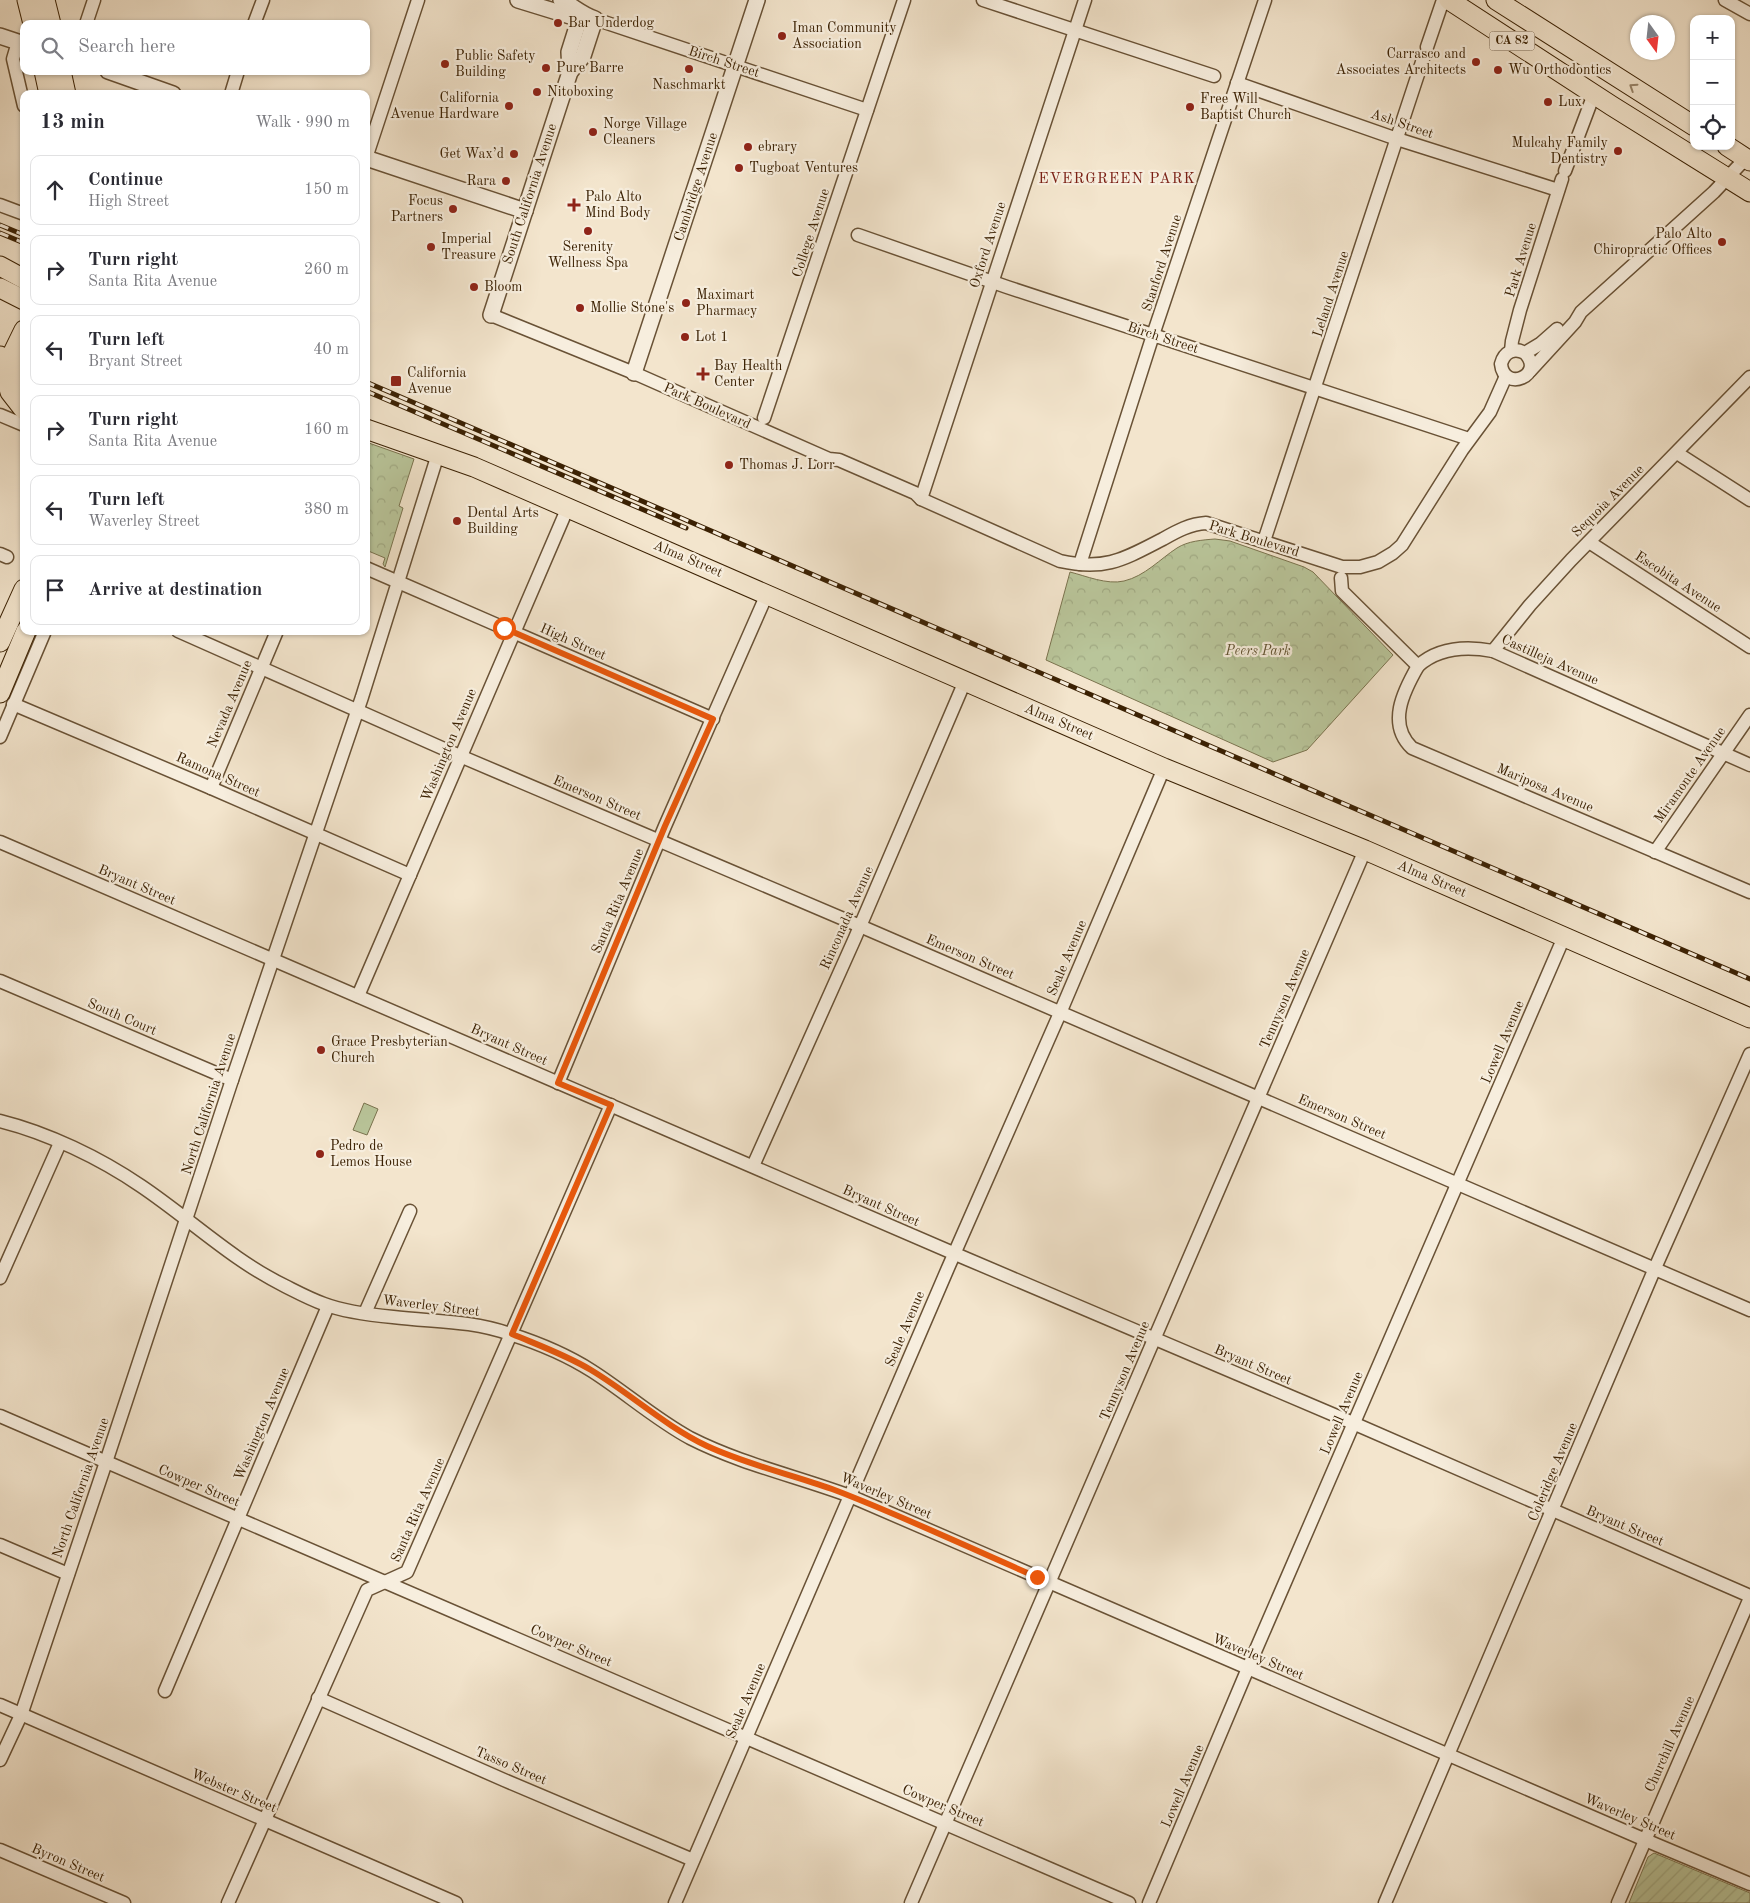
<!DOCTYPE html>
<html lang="en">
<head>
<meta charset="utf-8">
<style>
	body { margin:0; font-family:"Old Standard TT",serif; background:#f7f7f7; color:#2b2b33 }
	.controls { position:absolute; right:15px; top:15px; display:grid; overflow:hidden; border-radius:10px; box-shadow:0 1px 4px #0004 }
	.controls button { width:45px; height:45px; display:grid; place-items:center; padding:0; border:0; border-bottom:1px solid #e1e1e2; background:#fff; color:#2b2b33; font:25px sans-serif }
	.compass { position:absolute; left:1630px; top:15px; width:45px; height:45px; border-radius:50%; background:#fff; box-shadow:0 1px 4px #0004; rotate:165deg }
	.stop { position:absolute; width:15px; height:15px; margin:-11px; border:4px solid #ea580c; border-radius:50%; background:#fff }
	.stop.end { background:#ea580c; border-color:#fff; box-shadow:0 1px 5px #0008 }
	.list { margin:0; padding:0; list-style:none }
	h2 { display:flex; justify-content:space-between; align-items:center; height:65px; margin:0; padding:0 20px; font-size:21px }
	h2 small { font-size:16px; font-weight:400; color:#7c7c81 }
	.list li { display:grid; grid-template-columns:32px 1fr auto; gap:15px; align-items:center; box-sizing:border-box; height:70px; margin:0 10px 10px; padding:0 10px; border:1px solid #e1e1e2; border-radius:10px }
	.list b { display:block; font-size:19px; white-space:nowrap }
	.list p { margin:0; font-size:16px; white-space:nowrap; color:#7c7c81 }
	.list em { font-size:16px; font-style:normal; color:#7c7c81 }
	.icon { flex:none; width:28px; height:28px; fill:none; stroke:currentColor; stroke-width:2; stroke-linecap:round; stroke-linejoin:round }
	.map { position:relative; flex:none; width:1750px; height:1903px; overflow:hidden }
	.search { position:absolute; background:#fff; box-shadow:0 1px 4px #0004; left:20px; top:20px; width:350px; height:55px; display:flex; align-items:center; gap:12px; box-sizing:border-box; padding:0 18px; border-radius:10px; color:#7c7c81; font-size:19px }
	.panel { position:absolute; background:#fff; box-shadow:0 1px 4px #0004; left:20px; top:90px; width:350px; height:545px; border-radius:10px }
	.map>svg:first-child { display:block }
</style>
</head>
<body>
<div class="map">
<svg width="1750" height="1903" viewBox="0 0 1750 1903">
	<defs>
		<pattern id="park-crowns" width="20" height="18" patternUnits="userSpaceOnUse" patternTransform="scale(1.25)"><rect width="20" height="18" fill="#b9c59a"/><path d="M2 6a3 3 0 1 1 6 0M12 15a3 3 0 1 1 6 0" fill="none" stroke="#a0a983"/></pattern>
		<pattern id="garden-furrows" width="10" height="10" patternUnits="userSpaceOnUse" patternTransform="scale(1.25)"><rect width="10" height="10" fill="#b9c59a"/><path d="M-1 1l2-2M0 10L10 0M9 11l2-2" fill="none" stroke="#a0a983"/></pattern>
	</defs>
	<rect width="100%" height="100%" fill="#f3e5cd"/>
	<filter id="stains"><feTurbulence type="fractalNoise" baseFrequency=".004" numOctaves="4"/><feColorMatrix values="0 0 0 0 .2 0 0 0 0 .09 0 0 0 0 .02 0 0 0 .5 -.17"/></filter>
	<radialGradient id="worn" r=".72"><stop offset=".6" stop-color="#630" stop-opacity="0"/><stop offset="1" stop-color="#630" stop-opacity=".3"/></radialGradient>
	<path fill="#b9c59a" stroke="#7a734e" d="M364 1103 378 1109 367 1135 353 1130Z"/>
	<g fill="url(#park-crowns)" stroke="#7a734e">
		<path d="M366 442 414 459 399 506 403 508 385 567 383 564 385 558 366 550Z"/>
		<path d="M1215 539 1230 541 1304 567 1313 572 1393 655 1307 750 1273 762 1046 660 1070 572C1086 576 1107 585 1124 581 1145 576 1160 559 1177 548 1188 541 1202 540 1215 539Z"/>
	</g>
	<path fill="url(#garden-furrows)" stroke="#7a734e" d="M1654 1853 1750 1893V1903H1629L1648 1857Z"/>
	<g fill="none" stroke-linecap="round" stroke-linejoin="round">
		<defs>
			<g id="minor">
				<path d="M983 0 1214 76"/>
				<path d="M1725 0 1750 14"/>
				<path d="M595 19 867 110"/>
				<path d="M86 24 94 0"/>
				<path d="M254 24 263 0"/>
				<path d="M18 42 13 59 24 106"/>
				<path d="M1427 47 1443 0"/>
				<path d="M1237 83 1397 139 1558 190"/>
				<path d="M231 94 238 71"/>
				<path d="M366 158 418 0"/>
				<path d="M1565 171 1594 94"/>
				<path d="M0 205 24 214"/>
				<path d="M858 235 1007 287 1469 439"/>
				<path d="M491 315 634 373 829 459 839 460 915 493 921 499 1060 561C1106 571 1124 559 1163 539 1177 531 1190 524 1206 523L1342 567H1360L1378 562 1393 553 1402 545 1462 450 1490 412 1506 376"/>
				<path d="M1511 351 1512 341 1520 310 1562 179"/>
				<path d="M1525 353C1546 375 1504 393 1501 364 1504 352 1514 347 1525 353L1540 344 1557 329"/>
				<path d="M1530 371 1575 322 1581 312 1714 192 1746 158"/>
				<path d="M0 415 24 425"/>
				<path d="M764 418 904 0"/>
				<path d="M1677 453 1750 500"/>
				<path d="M921 499 1085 0"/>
				<path d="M1264 541 1424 56"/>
				<path d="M1589 542 1750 647"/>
				<path d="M0 554 7 557"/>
				<path d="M1080 564 1153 335 1265 0"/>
				<path d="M366 568 713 719"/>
				<path d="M1341 578 1342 591 1418 666C1439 647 1466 646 1493 651L1750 765"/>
				<path d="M178 631 460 756 860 926 1750 1310"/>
				<path d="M1493 651 1530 605 1571 560 1750 377"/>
				<path d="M1418 666C1403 692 1387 724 1412 748L1750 892"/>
				<path d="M13 704 211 788 410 875"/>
				<path d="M0 737 45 631"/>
				<path d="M211 788 277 631"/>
				<path d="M0 842 967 1259 1346 1420 1750 1596"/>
				<path d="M1655 852 1750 715"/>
				<path d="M0 981 232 1080"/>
				<path d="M358 996 568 507"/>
				<path d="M558 1083 665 826 767 594"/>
				<path d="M0 1121C48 1133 100 1158 141 1186 190 1219 232 1260 285 1286 297 1292 310 1299 324 1304 345 1312 371 1315 393 1317 434 1322 470 1320 510 1334 538 1343 567 1355 592 1371 625 1392 655 1419 690 1438 741 1464 796 1476 850 1496L1657 1845 1750 1884"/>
				<path d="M753 1166 855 938 965 681"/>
				<path d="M0 1278 60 1143"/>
				<path d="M365 1313 410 1211"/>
				<path d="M0 1416 1129 1903"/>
				<path d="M0 1545 68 1574"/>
				<path d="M165 1691 328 1306"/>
				<path d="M318 1698 504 1780 693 1860"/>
				<path d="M0 1705 456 1903"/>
				<path d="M0 1760 21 1715 106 1462 232 1080 362 697 438 454"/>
				<path d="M0 1850 124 1903"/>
				<path d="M228 1903 367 1590 407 1572 611 1105"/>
				<path d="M675 1903 948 1268 1060 1013 1164 768"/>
				<path d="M911 1903 1365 850"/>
				<path d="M1149 1903 1254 1654 1564 937"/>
				<path d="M1385 1903 1655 1268 1750 1054"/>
				<path d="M1618 1903 1750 1598"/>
			</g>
			<g id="tertiary">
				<path d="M518 0 570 16 581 14"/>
				<path d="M0 36 24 44"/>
				<path d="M108 71 173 94"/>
				<path d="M570 72 569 52 581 14"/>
				<path d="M366 158 525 211"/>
				<path d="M491 315 570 72 583 56 595 19C582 15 573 6 561 0"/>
				<path d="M634 373 757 0"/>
			</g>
			<g id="primary">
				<path d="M27 0 33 24"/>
				<path d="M45 0 51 24"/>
				<path d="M1449 0 1612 106 1750 192"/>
				<path d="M1496 0 1694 126"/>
				<path d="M44 71 49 94"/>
				<path d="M61 71 66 94"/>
				<path d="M1727 146 1750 161"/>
				<path d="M0 266 24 279"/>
				<path d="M0 288 24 300"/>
				<path d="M24 352 20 369 24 385"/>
				<path d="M0 356 10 392 24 410"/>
				<path d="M6 375V367L24 330"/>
				<path d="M366 429 474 467 1164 768 1365 850 1750 1018"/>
				<path d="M0 642 24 589"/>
				<path d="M0 693 26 631"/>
			</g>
		</defs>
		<use href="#minor" stroke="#695236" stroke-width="15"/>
		<use href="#tertiary" stroke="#695236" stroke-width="18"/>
		<use href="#primary" stroke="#3b2103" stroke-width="21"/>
		<use href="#minor" stroke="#f7eede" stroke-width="12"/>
		<use href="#tertiary" stroke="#f7eede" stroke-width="15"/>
		<use href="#primary" stroke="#f3e5cd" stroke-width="19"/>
		<defs>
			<g id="rail">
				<path d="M0 225 24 235"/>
				<path d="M0 233 24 243"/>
				<path d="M366 382 1750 979"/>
				<path d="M366 391 686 528"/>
			</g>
		</defs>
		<use href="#rail" stroke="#3b2103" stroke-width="5"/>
		<use href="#rail" stroke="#f7eede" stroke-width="3" stroke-dasharray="9" stroke-linecap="butt"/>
	</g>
	<defs><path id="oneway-chevron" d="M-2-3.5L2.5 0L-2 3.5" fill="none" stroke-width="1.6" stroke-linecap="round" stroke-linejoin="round" transform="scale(1.25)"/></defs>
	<use stroke="#978368" href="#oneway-chevron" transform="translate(1633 87) rotate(-147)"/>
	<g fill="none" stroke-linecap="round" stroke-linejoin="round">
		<path stroke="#ea580c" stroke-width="6" d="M504 628 713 719 665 826 558 1083 611 1105 512 1334C538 1345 566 1355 591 1370 631 1394 665 1426 707 1446 748 1465 790 1474 832 1489 901 1515 969 1548 1037 1577"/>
	</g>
	<g fill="#8f2418" stroke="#f7eede" stroke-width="2">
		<circle cx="558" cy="23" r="5"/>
		<circle cx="782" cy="36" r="5"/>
		<circle cx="1476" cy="62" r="5"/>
		<circle cx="445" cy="64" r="5"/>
		<circle cx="546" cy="68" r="5"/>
		<circle cx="689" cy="69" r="5"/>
		<circle cx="1498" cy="70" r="5"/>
		<circle cx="537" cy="92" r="5"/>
		<circle cx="1548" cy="102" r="5"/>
		<circle cx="509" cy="106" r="5"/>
		<circle cx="1190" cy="107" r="5"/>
		<circle cx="593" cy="132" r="5"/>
		<circle cx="748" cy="147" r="5"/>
		<circle cx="1618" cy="151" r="5"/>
		<circle cx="514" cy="154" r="5"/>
		<circle cx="739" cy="168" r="5"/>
		<circle cx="506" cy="181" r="5"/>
		<path d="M571.5 197.5h5v5h5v5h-5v5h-5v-5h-5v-5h5z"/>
		<circle cx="453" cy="209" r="5"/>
		<circle cx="588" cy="231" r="5"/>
		<circle cx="1722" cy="242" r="5"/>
		<circle cx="431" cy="247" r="5"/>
		<circle cx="474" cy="287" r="5"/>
		<circle cx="686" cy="303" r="5"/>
		<circle cx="580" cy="308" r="5"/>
		<circle cx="685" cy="337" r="5"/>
		<path d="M700.5 366.5h5v5h5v5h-5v5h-5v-5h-5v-5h5z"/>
		<rect x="390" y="375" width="12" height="12" rx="2.5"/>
		<circle cx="729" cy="465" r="5"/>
		<circle cx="457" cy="521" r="5"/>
		<circle cx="321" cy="1050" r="5"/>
		<circle cx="320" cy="1154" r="5"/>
	</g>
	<g text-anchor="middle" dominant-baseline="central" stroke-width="4.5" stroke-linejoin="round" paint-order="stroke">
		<rect fill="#f7eede" stroke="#735e45" stroke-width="1" x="1489.5" y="31.5" width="45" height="19" rx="4"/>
		<g font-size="12" font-weight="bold" fill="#3b2103">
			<text x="1512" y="41">CA 82</text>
		</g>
		<g font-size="14" fill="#3b2103" stroke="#f7eede" text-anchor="start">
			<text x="568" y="23">Bar Underdog</text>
			<text x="792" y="28">Iman Community<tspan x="792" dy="16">Association</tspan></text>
			<text x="1466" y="54" text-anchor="end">Carrasco and<tspan x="1466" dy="16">Associates Architects</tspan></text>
			<text x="455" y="56">Public Safety<tspan x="455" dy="16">Building</tspan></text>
			<text x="556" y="68">Pure Barre</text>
			<text x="1508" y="70">Wu Orthodontics</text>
			<text x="689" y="85" text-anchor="middle">Naschmarkt</text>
			<text x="547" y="92">Nitoboxing</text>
			<text x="499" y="98" text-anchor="end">California<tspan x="499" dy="16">Avenue Hardware</tspan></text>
			<text x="1200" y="99">Free Will<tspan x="1200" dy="16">Baptist Church</tspan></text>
			<text x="1558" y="102">Lux</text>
			<text x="603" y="124">Norge Village<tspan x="603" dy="16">Cleaners</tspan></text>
			<text x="1608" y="143" text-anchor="end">Mulcahy Family<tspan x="1608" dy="16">Dentistry</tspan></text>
			<text x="758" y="147">ebrary</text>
			<text x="504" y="154" text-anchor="end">Get Wax’d</text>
			<text x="749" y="168">Tugboat Ventures</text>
			<text x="496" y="181" text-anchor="end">Rara</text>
			<text x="585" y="197">Palo Alto<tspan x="585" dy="16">Mind Body</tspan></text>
			<text x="443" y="201" text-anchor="end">Focus<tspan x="443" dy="16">Partners</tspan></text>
			<text x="1712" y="234" text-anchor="end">Palo Alto<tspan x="1712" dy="16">Chiropractic Offices</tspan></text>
			<text x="441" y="239">Imperial<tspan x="441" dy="16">Treasure</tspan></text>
			<text x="588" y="247" text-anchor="middle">Serenity<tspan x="588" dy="16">Wellness Spa</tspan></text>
			<text x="484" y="287">Bloom</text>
			<text x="696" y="295">Maximart<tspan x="696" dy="16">Pharmacy</tspan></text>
			<text x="590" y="308">Mollie Stone's</text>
			<text x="695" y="337">Lot 1</text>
			<text x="714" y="366">Bay Health<tspan x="714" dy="16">Center</tspan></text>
			<text x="407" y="373">California<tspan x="407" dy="16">Avenue</tspan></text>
			<text x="739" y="465">Thomas J. Lorr</text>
			<text x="467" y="513">Dental Arts<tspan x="467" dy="16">Building</tspan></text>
			<text x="331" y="1042">Grace Presbyterian<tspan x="331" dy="16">Church</tspan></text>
			<text x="330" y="1146">Pedro de<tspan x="330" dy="16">Lemos House</tspan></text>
		</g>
		<g font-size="14" fill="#3b2103" stroke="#f7eede">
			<text transform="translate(724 62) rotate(18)">Birch Street</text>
			<text transform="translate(1402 124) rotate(19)">Ash Street</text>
			<text transform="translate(696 187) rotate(-72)">Cambridge Avenue</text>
			<text transform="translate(530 194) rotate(-72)">South California Avenue</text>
			<text transform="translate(811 233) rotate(-72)">College Avenue</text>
			<text transform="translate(988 245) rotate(-72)">Oxford Avenue</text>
			<text transform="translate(1521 260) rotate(-73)">Park Avenue</text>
			<text transform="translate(1162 263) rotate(-72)">Stanford Avenue</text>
			<text transform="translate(1331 294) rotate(-72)">Leland Avenue</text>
			<text transform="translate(1163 338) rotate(18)">Birch Street</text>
			<text transform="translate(707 406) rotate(24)">Park Boulevard</text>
			<text transform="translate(1608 501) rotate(-45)">Sequoia Avenue</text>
			<text transform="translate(1254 539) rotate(17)">Park Boulevard</text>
			<text transform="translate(688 559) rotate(23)">Alma Street</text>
			<text transform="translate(1678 582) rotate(33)">Escobita Avenue</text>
			<text transform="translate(573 642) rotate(24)">High Street</text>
			<text transform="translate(1550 660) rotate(24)">Castilleja Avenue</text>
			<text transform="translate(230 704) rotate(-67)">Nevada Avenue</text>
			<text transform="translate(1059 722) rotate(23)">Alma Street</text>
			<text transform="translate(449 745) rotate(-67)">Washington Avenue</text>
			<text transform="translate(218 775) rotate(24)">Ramona Street</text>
			<text transform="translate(1690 775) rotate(-55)">Miramonte Avenue</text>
			<text transform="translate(1545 788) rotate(23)">Mariposa Avenue</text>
			<text transform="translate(597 798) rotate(23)">Emerson Street</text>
			<text transform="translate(1432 879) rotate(23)">Alma Street</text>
			<text transform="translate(137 885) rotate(23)">Bryant Street</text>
			<text transform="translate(618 901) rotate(-67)">Santa Rita Avenue</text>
			<text transform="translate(847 918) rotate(-66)">Rinconada Avenue</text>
			<text transform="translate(970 957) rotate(23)">Emerson Street</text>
			<text transform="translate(1067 958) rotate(-67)">Seale Avenue</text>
			<text transform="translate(1285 999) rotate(-67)">Tennyson Avenue</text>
			<text transform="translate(122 1017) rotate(23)">South Court</text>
			<text transform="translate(1503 1042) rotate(-67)">Lowell Avenue</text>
			<text transform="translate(509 1045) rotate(24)">Bryant Street</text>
			<text transform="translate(209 1104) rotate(-72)">North California Avenue</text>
			<text transform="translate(1342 1117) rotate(23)">Emerson Street</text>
			<text transform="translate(881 1206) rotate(24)">Bryant Street</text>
			<text transform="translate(431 1306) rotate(7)">Waverley Street</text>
			<text transform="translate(905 1329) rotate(-67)">Seale Avenue</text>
			<text transform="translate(1253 1365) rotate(23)">Bryant Street</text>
			<text transform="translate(1125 1371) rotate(-67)">Tennyson Avenue</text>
			<text transform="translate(1342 1413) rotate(-67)">Lowell Avenue</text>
			<text transform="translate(262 1424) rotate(-67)">Washington Avenue</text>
			<text transform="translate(1553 1472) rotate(-67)">Coleridge Avenue</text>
			<text transform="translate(199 1486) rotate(23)">Cowper Street</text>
			<text transform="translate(81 1488) rotate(-71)">North California Avenue</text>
			<text transform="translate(886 1496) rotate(23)">Waverley Street</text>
			<text transform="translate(418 1510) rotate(-66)">Santa Rita Avenue</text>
			<text transform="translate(1625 1526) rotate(23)">Bryant Street</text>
			<text transform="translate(571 1646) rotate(23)">Cowper Street</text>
			<text transform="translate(1258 1657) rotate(23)">Waverley Street</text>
			<text transform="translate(746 1701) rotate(-67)">Seale Avenue</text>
			<text transform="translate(1670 1744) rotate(-66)">Churchill Avenue</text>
			<text transform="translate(511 1766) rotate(23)">Tasso Street</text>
			<text transform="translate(1183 1786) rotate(-67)">Lowell Avenue</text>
			<text transform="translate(234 1791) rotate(23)">Webster Street</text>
			<text transform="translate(943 1806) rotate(23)">Cowper Street</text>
			<text transform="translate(1630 1817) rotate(23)">Waverley Street</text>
			<text transform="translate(68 1863) rotate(23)">Byron Street</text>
		</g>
		<g font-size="14" font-style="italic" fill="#615230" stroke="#f7eede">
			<text x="1258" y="651">Peers Park</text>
		</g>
		<g font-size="15" letter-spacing="1" fill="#7a1f14" stroke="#f7eede">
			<text x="1117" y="179">EVERGREEN PARK</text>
		</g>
	</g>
	<rect width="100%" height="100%" filter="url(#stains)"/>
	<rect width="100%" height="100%" fill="url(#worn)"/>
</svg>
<div class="controls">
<button>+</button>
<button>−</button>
<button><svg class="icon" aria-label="locate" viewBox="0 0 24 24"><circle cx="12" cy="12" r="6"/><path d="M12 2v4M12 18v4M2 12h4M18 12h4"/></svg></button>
</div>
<svg class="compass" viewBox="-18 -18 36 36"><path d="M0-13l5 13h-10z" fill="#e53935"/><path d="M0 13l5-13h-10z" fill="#7c7c81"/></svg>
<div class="stop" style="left:504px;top:628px"></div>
<div class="stop end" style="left:1037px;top:1577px"></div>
<div class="search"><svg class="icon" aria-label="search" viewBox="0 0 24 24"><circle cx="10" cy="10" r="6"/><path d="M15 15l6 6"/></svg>Search here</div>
<section class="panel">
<h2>13 min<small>Walk · 990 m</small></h2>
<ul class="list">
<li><svg class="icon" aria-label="ahead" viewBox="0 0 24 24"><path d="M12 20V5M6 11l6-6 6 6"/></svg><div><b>Continue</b><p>High Street</p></div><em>150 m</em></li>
<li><svg class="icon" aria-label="right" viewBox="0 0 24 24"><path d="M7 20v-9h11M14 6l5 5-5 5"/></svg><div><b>Turn right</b><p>Santa Rita Avenue</p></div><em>260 m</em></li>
<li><svg class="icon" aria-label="left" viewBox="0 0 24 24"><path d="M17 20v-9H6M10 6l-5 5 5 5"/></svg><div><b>Turn left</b><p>Bryant Street</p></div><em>40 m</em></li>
<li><svg class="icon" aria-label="right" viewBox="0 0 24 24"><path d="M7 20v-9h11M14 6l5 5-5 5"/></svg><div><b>Turn right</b><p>Santa Rita Avenue</p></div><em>160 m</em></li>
<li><svg class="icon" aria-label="left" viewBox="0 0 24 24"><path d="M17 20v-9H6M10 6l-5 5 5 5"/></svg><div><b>Turn left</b><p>Waverley Street</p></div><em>380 m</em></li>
<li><svg class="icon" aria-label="arrive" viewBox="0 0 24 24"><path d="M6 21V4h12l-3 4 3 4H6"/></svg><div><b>Arrive at destination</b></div></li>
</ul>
</section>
</div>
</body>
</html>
